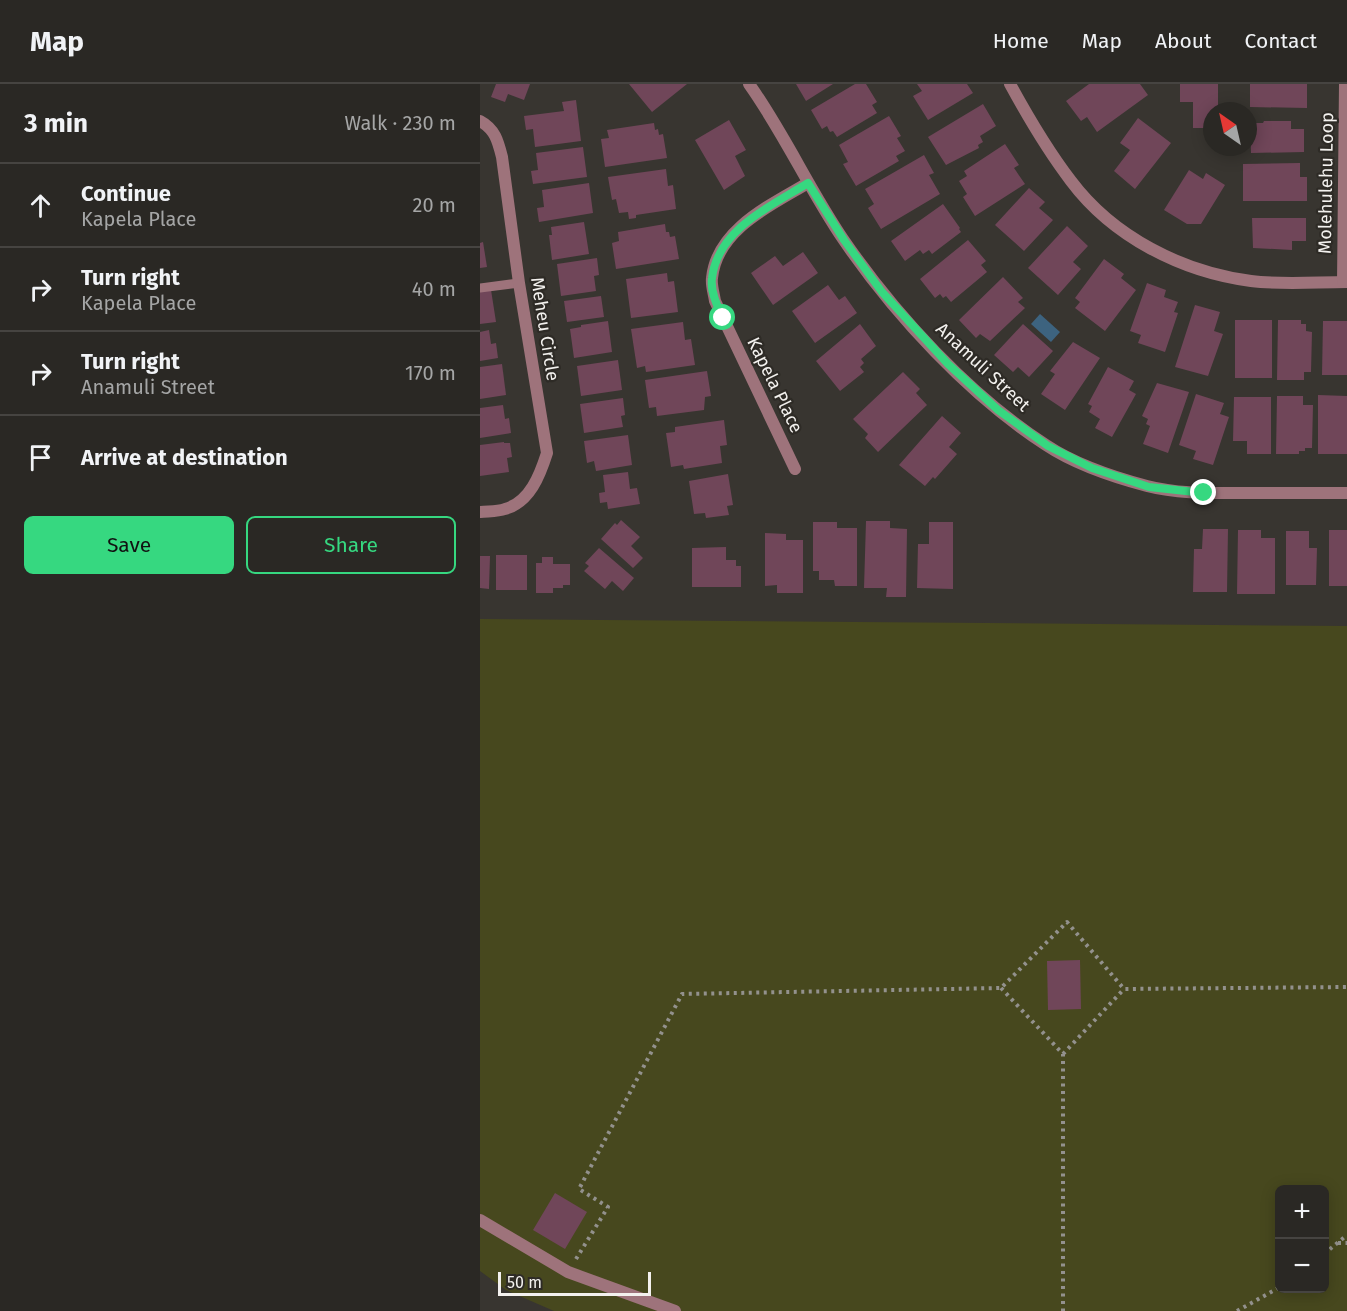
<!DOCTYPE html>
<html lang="en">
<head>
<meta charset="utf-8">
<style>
	body { margin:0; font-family:"Fira Sans",sans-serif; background:#32302c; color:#f1f3f6 }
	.controls { position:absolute; right:18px; bottom:18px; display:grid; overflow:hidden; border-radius:9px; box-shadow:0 3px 15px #0003 }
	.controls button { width:54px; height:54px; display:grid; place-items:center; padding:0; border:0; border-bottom:2px solid #464441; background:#2a2824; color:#f1f3f6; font:30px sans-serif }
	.compass { position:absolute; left:723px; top:18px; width:54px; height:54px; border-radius:50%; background:#2a2824; box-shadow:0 3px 15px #0003; rotate:326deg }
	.scale { position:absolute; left:18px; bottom:15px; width:153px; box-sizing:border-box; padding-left:6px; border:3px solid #f3f1ee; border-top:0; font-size:16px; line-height:21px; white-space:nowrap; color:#f3f1ee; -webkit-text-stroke:4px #2e2b26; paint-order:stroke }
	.stop { position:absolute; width:18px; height:18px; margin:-14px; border:4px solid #36d880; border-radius:50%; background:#fff }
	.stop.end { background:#36d880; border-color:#fff; box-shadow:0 2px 6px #0008 }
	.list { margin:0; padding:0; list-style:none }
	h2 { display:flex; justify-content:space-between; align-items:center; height:78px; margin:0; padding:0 24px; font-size:26px }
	h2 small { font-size:20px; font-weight:400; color:#a5a6a6 }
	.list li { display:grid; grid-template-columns:39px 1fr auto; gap:18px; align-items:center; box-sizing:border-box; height:84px; padding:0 24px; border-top:2px solid #464441 }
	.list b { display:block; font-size:22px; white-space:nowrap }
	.list p { margin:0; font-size:20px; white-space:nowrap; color:#a5a6a6 }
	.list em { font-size:20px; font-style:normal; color:#a5a6a6 }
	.actions { display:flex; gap:12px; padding:18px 24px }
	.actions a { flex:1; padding:14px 0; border:2px solid #36d880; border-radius:9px; text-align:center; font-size:21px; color:#36d880 }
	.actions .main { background:#36d880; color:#111 }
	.icon { flex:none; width:33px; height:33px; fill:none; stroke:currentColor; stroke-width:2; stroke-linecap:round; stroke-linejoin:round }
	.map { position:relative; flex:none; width:867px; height:1227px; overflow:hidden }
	header { display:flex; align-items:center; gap:36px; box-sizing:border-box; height:84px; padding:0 30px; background:#2a2824; border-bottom:2px solid #464441 }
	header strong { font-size:28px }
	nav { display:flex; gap:33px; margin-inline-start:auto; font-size:21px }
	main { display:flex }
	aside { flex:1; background:#2a2824 }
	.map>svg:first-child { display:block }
</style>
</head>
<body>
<header>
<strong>Map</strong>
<nav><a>Home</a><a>Map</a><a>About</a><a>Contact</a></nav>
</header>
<main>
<aside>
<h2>3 min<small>Walk · 230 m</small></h2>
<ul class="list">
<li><svg class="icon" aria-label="ahead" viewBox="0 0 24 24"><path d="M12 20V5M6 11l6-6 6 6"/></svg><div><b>Continue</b><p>Kapela Place</p></div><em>20 m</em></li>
<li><svg class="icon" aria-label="right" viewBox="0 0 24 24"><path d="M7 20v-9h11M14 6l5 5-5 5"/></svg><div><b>Turn right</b><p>Kapela Place</p></div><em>40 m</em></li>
<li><svg class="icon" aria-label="right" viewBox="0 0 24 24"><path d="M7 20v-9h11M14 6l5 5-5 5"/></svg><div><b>Turn right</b><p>Anamuli Street</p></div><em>170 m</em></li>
<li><svg class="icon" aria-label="arrive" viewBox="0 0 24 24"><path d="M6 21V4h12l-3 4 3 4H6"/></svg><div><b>Arrive at destination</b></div></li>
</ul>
<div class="actions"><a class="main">Save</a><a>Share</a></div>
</aside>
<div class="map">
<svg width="867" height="1227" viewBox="0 0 867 1227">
	<rect width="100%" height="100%" fill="#383530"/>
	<path fill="#47481e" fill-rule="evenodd" d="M0 535 867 542V1227H74L26 1206 0 1187ZM800 1106H844V1204H800Z"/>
	<path fill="#3d637f" d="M560 230 580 248 571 258 551 240Z"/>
	<g fill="#704659">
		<path d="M16 0H50L44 16 28 10 25 18 11 13Z"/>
		<path d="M149 0H207L172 28Z"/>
		<path d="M316 0H353L326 17Z"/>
		<path d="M375 0H386L397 18 392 21 397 29 357 53 353 47 350 48 347 42 342 45 331 26Z"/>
		<path d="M437 0H487L493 9 448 36 433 12 442 7Z"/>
		<path d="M609 0H660L668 11 617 48 607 33 601 37 586 17Z"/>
		<path d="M700 0H738V27H732V44H713V18H700Z"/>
		<path d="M770 0H827V24L770 23Z"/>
		<path d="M96 16 101 57 55 63 53 45 46 46 44 32 84 27 82 18Z"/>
		<path d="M503 20 516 42 500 52 503 58 498 61 499 64 466 81 448 53Z"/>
		<path d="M409 32 421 52 417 54 425 67 416 72 419 77 376 102 363 80 368 78 359 61Z"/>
		<path d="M658 34 691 59 655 105 634 87 650 66 640 59Z"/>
		<path d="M249 36 266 66 255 72 265 92 244 106 215 56Z"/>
		<path d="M784 37H811V45H824V68L771 69 770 39H783Z"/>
		<path d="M174 39 175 46 178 45 179 51 183 50 187 74 125 83 121 55 129 54 127 46Z"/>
		<path d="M525 60 539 81 534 84 545 100 495 132 483 113 487 110 479 97 487 92 484 87Z"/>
		<path d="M103 63 107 93 53 100 51 87 58 86 56 69Z"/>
		<path d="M444 71 454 89 449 91 460 110 401 145 388 124 394 120 385 105Z"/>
		<path d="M820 79V93H827V117H763V80Z"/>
		<path d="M186 85 188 102 193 101 196 125 156 131V134L149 135 148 128 139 129 136 115 132 116 128 93Z"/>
		<path d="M709 86 723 95 726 89 745 101 721 140H707L684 126Z"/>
		<path d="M109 99 113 129 59 138 57 124 64 123 62 106Z"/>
		<path d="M549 104 565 118 559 124 573 136 544 167 515 141Z"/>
		<path d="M463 120 480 144 479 145 481 148 452 170 449 166 443 170 440 166 425 177 411 157Z"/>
		<path d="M772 134H826V157H812V166L773 164Z"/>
		<path d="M104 138 109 170 72 176 69 151H72L71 143Z"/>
		<path d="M185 140 186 148H189L190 153 195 152 199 175 136 185 132 159 139 157 138 148Z"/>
		<path d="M587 142 608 162 593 178 601 185 578 211 548 184Z"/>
		<path d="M488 156 506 177 501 181 507 188 471 218 466 212 463 214 460 210 455 214 440 195Z"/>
		<path d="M3 158 7 183 0 184V159Z"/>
		<path d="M323 168 338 189 293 221 271 189 295 172 303 182Z"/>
		<path d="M117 174 119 191 114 192 116 207 81 212 77 180Z"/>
		<path d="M624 175 644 190 641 194 656 206 625 247 595 224 600 218 595 214Z"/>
		<path d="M187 189 188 198 194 197 198 228 151 234 146 195Z"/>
		<path d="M523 193 543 214 538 218 545 224 510 257 500 250 496 254 479 236Z"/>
		<path d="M667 199 686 206 684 213 698 218 694 228 698 229 685 268 658 259 661 251 650 247Z"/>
		<path d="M348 201 359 216 365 212 377 229 335 259 312 227Z"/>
		<path d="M11 206 16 238 0 240V208Z"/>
		<path d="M121 212 124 233 87 238 84 217Z"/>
		<path d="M715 221 740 228 734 247 743 250 728 292 695 283Z"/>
		<rect x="755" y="236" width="37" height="58"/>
		<path d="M798 236H821V240H826V247L832 248 831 288H824V296H797Z"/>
		<path d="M128 237 132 268 94 274 90 245 101 243V241Z"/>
		<path d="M843 237H867V291H842Z"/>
		<path d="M203 238 205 256 211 255 215 281 166 288 165 282 157 284 151 245Z"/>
		<path d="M380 240 396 262 381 275 384 279 380 283 384 288 360 307 336 277Z"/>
		<path d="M543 240 573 267 549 293 538 283 533 288 514 271Z"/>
		<path d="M9 246 11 260 16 259 18 274 0 277V248Z"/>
		<path d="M593 258 620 274 585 326 561 310 575 290 570 287Z"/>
		<path d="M138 276 142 306 101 312 97 282Z"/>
		<path d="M22 280 26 311 0 315V283Z"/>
		<path d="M628 283 654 297 649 306 656 310 632 353 615 344 620 335 609 328 612 322 608 320Z"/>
		<path d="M227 287 231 312 225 313 224 326 177 332 176 323 169 324 165 296Z"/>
		<path d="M423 288 440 305 436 309 447 321 398 368 385 354 388 350 373 335Z"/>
		<path d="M677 299 709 308 688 369 663 360 670 342 666 340 668 335 662 332Z"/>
		<path d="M716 310 744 319 740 330 749 333 733 381 713 375 716 367 699 361Z"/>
		<path d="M838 311 867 312V370H838Z"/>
		<path d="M797 312H823V321H833L832 364H825V367H819V370H796Z"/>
		<path d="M754 313H791V370H767V357H753Z"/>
		<path d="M143 314 145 331 141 332 143 343 104 349 100 320Z"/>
		<path d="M23 321 25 335 29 334 31 349 0 354V324Z"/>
		<path d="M462 332 481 349 469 363 477 370 455 395 453 393 445 402 419 381Z"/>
		<path d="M244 336 247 361 240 362 242 379 204 385 203 381 191 383 186 349 195 348V343Z"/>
		<path d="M148 351 152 381 116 387 114 377 107 379 104 357Z"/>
		<path d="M24 358V359H30L32 373 27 374 29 388 0 392V361Z"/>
		<path d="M148 388 150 405 157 404 160 420 128 425 127 418 120 419 119 409 125 408 123 391Z"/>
		<path d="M248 390 253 421 247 422 249 431 226 434 225 429 214 430 209 397Z"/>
		<path d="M141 436 160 453 151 462 163 474 153 484 121 455 135 439 137 441Z"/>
		<path d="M386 437H410V444L427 445 426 513H406L407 504H384Z"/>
		<path d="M333 438H357V444H377V502H355L354 496H339V487H333Z"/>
		<path d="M449 438H473V505L437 504 438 460H449Z"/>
		<path d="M723 445H748L747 508H713L714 465H722Z"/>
		<path d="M758 446H781V454H795V510H757Z"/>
		<rect x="849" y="446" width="18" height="56"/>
		<path d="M806 447H829V464H837L836 501H806Z"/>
		<path d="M285 449 306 450V456H323V509H297V501L285 502Z"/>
		<path d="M246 463V476H256V482H261V503H212V464Z"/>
		<path d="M119 464 154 494 143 507 132 497 125 505 104 487 109 482 105 479Z"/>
		<rect x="16" y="471" width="31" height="35"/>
		<path d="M0 472H10L9 505 0 504Z"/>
		<path d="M62 473H73V480H90V501H83V504H73V509H56V479H62Z"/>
		<path d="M600 876 601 925 568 926 567 877Z"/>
		<path d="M75 1109 107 1128 85 1165 53 1146Z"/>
	</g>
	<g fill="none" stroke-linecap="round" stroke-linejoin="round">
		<g stroke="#93918d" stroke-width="4" stroke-dasharray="3 4.5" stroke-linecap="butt">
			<path d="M521 904 583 970V1227"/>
			<path d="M583 970 644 905"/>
			<path d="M858 1159H867"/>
			<path d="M844 1170 867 1151"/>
			<path d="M96 1175 128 1123 99 1105 202 910 521 904 587 838 644 905 867 903"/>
			<path d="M757 1227 800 1203"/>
		</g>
		<path stroke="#9e737b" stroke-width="9" d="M0 204 39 199"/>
		<g stroke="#9e737b" stroke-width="12">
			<path d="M269 0C304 49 329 105 363 155 415 231 490 312 566 361 596 381 633 393 667 402 698 410 731 409 762 409 797 409 832 409 867 409"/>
			<path d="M530 0C548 33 568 67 591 97 633 153 702 188 771 197 802 201 836 198 867 198"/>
			<path d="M0 37C15 45 18 57 22 73L39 199 67 369C60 391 50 418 25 425 17 428 8 427 0 428"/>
			<path d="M863 198 865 0"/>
			<path d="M315 385 235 217C234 210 231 201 232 194 237 145 291 121 328 99"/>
			<path d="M0 1136 88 1188 195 1227"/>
		</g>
	</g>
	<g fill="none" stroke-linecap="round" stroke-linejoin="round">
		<path stroke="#36d880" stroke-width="8" d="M243 234C237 222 230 207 232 194 238 145 291 122 328 99L364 156 402 208 468 280 518 326 568 362 612 384 669 403 724 409"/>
	</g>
	<g text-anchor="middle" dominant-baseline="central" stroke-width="4.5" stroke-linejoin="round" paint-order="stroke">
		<g font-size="18" fill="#f3f1ee" stroke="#2e2b26">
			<text transform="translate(846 99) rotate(-89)">Molehulehu Loop</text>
			<text transform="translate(65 245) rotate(81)">Meheu Circle</text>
			<text transform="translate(503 283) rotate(43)">Anamuli Street</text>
			<text transform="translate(295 301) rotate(64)">Kapela Place</text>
		</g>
	</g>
</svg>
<div class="controls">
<button>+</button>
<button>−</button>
</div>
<svg class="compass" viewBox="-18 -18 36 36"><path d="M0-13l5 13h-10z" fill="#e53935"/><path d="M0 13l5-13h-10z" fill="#a5a6a6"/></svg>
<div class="scale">50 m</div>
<div class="stop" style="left:243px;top:234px"></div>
<div class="stop end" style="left:724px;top:409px"></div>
</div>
</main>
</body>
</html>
